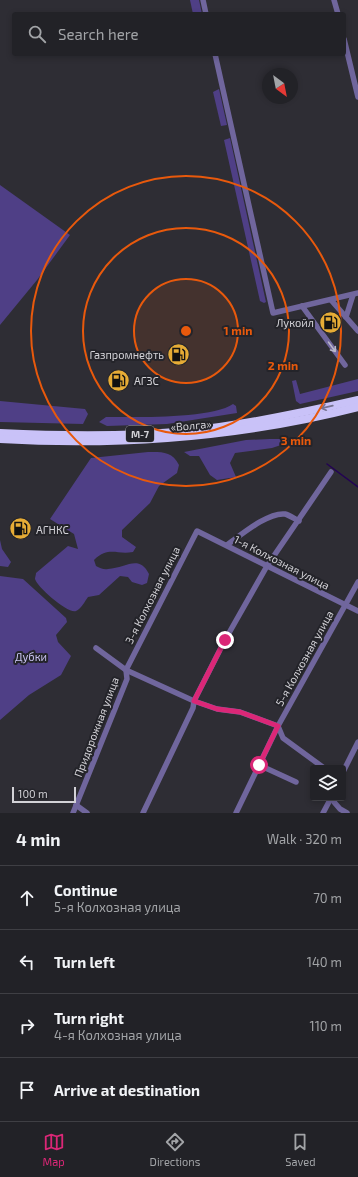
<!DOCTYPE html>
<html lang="en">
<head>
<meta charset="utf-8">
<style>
	body { margin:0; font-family:"Exo 2",sans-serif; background:#2e2f33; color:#f1f3f6 }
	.controls { position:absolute; right:12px; bottom:12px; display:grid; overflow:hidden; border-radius:4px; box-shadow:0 2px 6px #0003 }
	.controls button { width:36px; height:36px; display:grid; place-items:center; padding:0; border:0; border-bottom:1px solid #3f3f44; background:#222227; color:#f1f3f6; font:20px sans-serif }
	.compass { position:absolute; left:262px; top:68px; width:36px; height:36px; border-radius:50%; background:#222227; box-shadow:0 2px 6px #0003; rotate:148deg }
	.scale { position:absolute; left:12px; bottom:10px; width:64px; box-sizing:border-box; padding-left:4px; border:2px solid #d3d2d7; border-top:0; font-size:11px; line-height:14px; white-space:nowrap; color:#d3d2d7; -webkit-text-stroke:3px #24242a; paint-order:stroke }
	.stop { position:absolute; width:12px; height:12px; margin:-9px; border:3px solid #db2777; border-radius:50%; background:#fff }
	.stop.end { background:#db2777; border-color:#fff; box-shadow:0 1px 4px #0008 }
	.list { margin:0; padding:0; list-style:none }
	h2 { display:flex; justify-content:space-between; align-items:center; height:52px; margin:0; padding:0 16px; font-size:17px }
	h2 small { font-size:13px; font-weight:400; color:#a2a4a7 }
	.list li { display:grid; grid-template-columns:26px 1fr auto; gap:12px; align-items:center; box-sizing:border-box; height:64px; padding:0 16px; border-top:1px solid #3f3f44 }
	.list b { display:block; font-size:15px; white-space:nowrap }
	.list p { margin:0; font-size:13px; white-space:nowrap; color:#a2a4a7 }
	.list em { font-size:13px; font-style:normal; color:#a2a4a7 }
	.icon { flex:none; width:22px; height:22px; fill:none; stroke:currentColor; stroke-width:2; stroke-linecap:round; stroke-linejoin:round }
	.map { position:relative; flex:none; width:358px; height:813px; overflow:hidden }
	.search { position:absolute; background:#222227; box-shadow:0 2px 6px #0003; left:12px; right:12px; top:12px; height:44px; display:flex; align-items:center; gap:10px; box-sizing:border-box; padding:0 14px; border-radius:4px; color:#a2a4a7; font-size:15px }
	.sheet { height:308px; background:#222227 }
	nav { display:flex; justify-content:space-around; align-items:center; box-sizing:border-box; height:56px; border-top:1px solid #3f3f44; background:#222227; font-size:11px; color:#a2a4a7 }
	nav a { display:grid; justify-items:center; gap:2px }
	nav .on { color:#db2777 }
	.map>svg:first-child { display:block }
</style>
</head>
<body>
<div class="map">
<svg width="358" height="813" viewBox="0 0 358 813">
	<rect width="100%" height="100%" fill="#2e2d34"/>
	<g fill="#4f3f86">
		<path d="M190 0H199L202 14H193Z"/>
		<path d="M219 89 227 125 221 126 213 92Z"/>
		<path d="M230 138 266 302 264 303 260 301 224 140Z"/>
		<path d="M0 185 70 235 37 280 0 325Z"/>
		<path d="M358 379V391L300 404 296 401 292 381 296 380 300 394Z"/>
		<path d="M0 401 85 409 88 414 83 424 0 422Z"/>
		<path d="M233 404 236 406 237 413 167 424 107 426 99 422 106 417C135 417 212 419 233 404Z"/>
		<path d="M270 439H287L290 442 272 448 235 453 230 463 236 477 217 480 210 475 199 456H190L184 452 246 440Z"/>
		<path d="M148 452C162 452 172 451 179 465L177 473 159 486 150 503 122 530V537L136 547 133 552C116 555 109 546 94 560L96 566C100 568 104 570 108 569 126 568 139 554 149 574L147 583 142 585 132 582 128 577 120 576 99 595 88 597C85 601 81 609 76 611 68 614 37 587 35 579 35 577 36 575 36 573L68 546 78 549 74 534 50 519 91 458Z"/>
		<path d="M0 540 2 549 11 562 8 567 0 566Z"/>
		<path d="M0 576 23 579 66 618 67 622 56 635 58 642 71 656 61 675 29 695 0 720Z"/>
	</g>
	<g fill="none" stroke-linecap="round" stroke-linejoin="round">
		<path stroke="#230254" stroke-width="1.5" d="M327 464 358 487"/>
		<g stroke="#70669d" stroke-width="5.5">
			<path d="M203 0 206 14"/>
			<path d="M334 0 338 14"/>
			<path d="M344 39 358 97"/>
			<path d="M215 54 273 313 358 293"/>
			<path d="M331 300 358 331"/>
			<path d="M302 306 345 365"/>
			<path d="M346 317 353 295"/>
			<path d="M227 545C241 535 268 512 285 514 289 515 295 519 299 521"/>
			<path d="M96 648 126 670 194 701 217 709 240 712 278 726 283 738 324 768"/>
			<path d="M259 765 296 782"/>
			<path d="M343 772 358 742"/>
			<path d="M335 798 334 802 340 809 347 813"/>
			<path d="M76 805 87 813"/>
			<path d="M73 813 127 679 126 670 197 531 358 611"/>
			<path d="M143 813 193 708 194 701 225 640 267 566 331 472"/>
			<path d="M236 813 278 726 358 582"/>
			<path d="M323 813 331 798"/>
		</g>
		<g stroke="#c9c2f8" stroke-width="8">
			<path d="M0 433C63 436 125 437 188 431 245 425 302 413 358 400"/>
			<path d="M0 439C121 446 241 437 358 407"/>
		</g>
	</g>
	<defs><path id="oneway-shaft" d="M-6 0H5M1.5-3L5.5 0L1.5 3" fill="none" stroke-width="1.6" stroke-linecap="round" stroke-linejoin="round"/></defs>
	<use stroke="#bab7c8" href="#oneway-shaft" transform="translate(332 347) rotate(54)"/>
	<use stroke="#767391" href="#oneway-shaft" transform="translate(327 407) rotate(167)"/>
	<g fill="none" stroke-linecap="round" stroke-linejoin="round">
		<path stroke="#db2777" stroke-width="5" d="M225 640 194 701 217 709 240 712 278 726 259 765"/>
	</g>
	<circle cx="186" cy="331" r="52" fill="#e8590c" fill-opacity=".12"/>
	<g fill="none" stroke="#e8590c" stroke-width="2">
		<circle cx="186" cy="331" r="52"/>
		<circle cx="186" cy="331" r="103"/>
		<circle cx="186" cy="331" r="155"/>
	</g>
	<defs>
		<symbol id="fuel-disc" viewBox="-11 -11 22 22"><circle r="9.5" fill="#e6ac36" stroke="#24242a"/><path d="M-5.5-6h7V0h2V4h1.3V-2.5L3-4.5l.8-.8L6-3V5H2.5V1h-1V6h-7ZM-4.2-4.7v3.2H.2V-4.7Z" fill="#111"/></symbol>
	</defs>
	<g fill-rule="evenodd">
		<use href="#fuel-disc" x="318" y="310" width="25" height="25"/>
		<use href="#fuel-disc" x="166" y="342" width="25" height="25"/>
		<use href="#fuel-disc" x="106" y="368" width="25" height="25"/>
		<use href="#fuel-disc" x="8" y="516" width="25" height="25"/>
	</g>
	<g text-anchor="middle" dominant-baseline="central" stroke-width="4" stroke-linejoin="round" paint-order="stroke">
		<rect fill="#24242a" stroke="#9e9ea3" stroke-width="1" x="126" y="426" width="28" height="16" rx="3"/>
		<g font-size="10" font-weight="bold" fill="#d3d2d7">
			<text x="140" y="434">М-7</text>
		</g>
		<g font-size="11" fill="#d3d2d7" stroke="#24242a" text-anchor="end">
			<text x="314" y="322">Лукойл</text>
			<text x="164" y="354">Газпромнефть</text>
			<text x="134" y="380" text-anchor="start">АГЗС</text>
			<text x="36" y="529" text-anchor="start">АГНКС</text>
		</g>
		<g font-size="11" fill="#d3d2d7" stroke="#24242a">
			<text transform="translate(191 425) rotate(-5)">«Волга»</text>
			<text transform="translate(282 562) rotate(27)">1-я Колхозная улица</text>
			<text transform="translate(152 595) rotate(-63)">3-я Колхозная улица</text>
			<text transform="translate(304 658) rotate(-61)">5-я Колхозная улица</text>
			<text transform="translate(96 727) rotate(-69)">Придорожная улица</text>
		</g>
		<g font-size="11" fill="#c9c3f0" stroke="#24242a">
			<text x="31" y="656">Дубки</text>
		</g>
	</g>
	<circle cx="186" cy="331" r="6" fill="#e8590c" stroke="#24242a" stroke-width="2"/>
	<g font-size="12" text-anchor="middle" font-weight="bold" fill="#e8590c" stroke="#24242a" stroke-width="4" stroke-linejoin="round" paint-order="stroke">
		<text x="238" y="335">1 min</text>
		<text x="283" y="370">2 min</text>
		<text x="296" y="445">3 min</text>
	</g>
</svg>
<div class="controls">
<button><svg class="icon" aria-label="layers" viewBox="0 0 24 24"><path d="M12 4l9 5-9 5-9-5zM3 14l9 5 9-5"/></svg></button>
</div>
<svg class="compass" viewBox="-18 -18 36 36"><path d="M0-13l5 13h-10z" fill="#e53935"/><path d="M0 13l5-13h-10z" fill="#a2a4a7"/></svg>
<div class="scale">100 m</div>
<div class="stop" style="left:259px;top:765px"></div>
<div class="stop end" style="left:225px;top:640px"></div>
<div class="search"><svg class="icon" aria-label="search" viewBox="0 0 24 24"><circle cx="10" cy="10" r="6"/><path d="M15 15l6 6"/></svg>Search here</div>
</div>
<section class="sheet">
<h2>4 min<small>Walk · 320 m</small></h2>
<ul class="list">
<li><svg class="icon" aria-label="ahead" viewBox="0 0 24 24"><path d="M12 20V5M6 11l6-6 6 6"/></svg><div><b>Continue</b><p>5-я Колхозная улица</p></div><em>70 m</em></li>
<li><svg class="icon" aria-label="left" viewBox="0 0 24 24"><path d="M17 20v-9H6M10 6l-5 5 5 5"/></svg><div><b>Turn left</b></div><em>140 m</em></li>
<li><svg class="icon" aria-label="right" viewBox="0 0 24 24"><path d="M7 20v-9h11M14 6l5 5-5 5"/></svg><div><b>Turn right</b><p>4-я Колхозная улица</p></div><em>110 m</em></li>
<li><svg class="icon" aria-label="arrive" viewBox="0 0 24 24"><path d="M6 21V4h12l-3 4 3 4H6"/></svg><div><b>Arrive at destination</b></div></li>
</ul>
</section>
<nav>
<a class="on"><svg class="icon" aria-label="map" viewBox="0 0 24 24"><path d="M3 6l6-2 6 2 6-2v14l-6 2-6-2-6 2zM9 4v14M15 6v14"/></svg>Map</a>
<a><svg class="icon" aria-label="directions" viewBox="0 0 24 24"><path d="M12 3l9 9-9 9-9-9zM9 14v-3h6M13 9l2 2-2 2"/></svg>Directions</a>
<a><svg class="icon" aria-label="saved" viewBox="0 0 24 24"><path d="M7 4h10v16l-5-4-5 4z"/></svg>Saved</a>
</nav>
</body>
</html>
